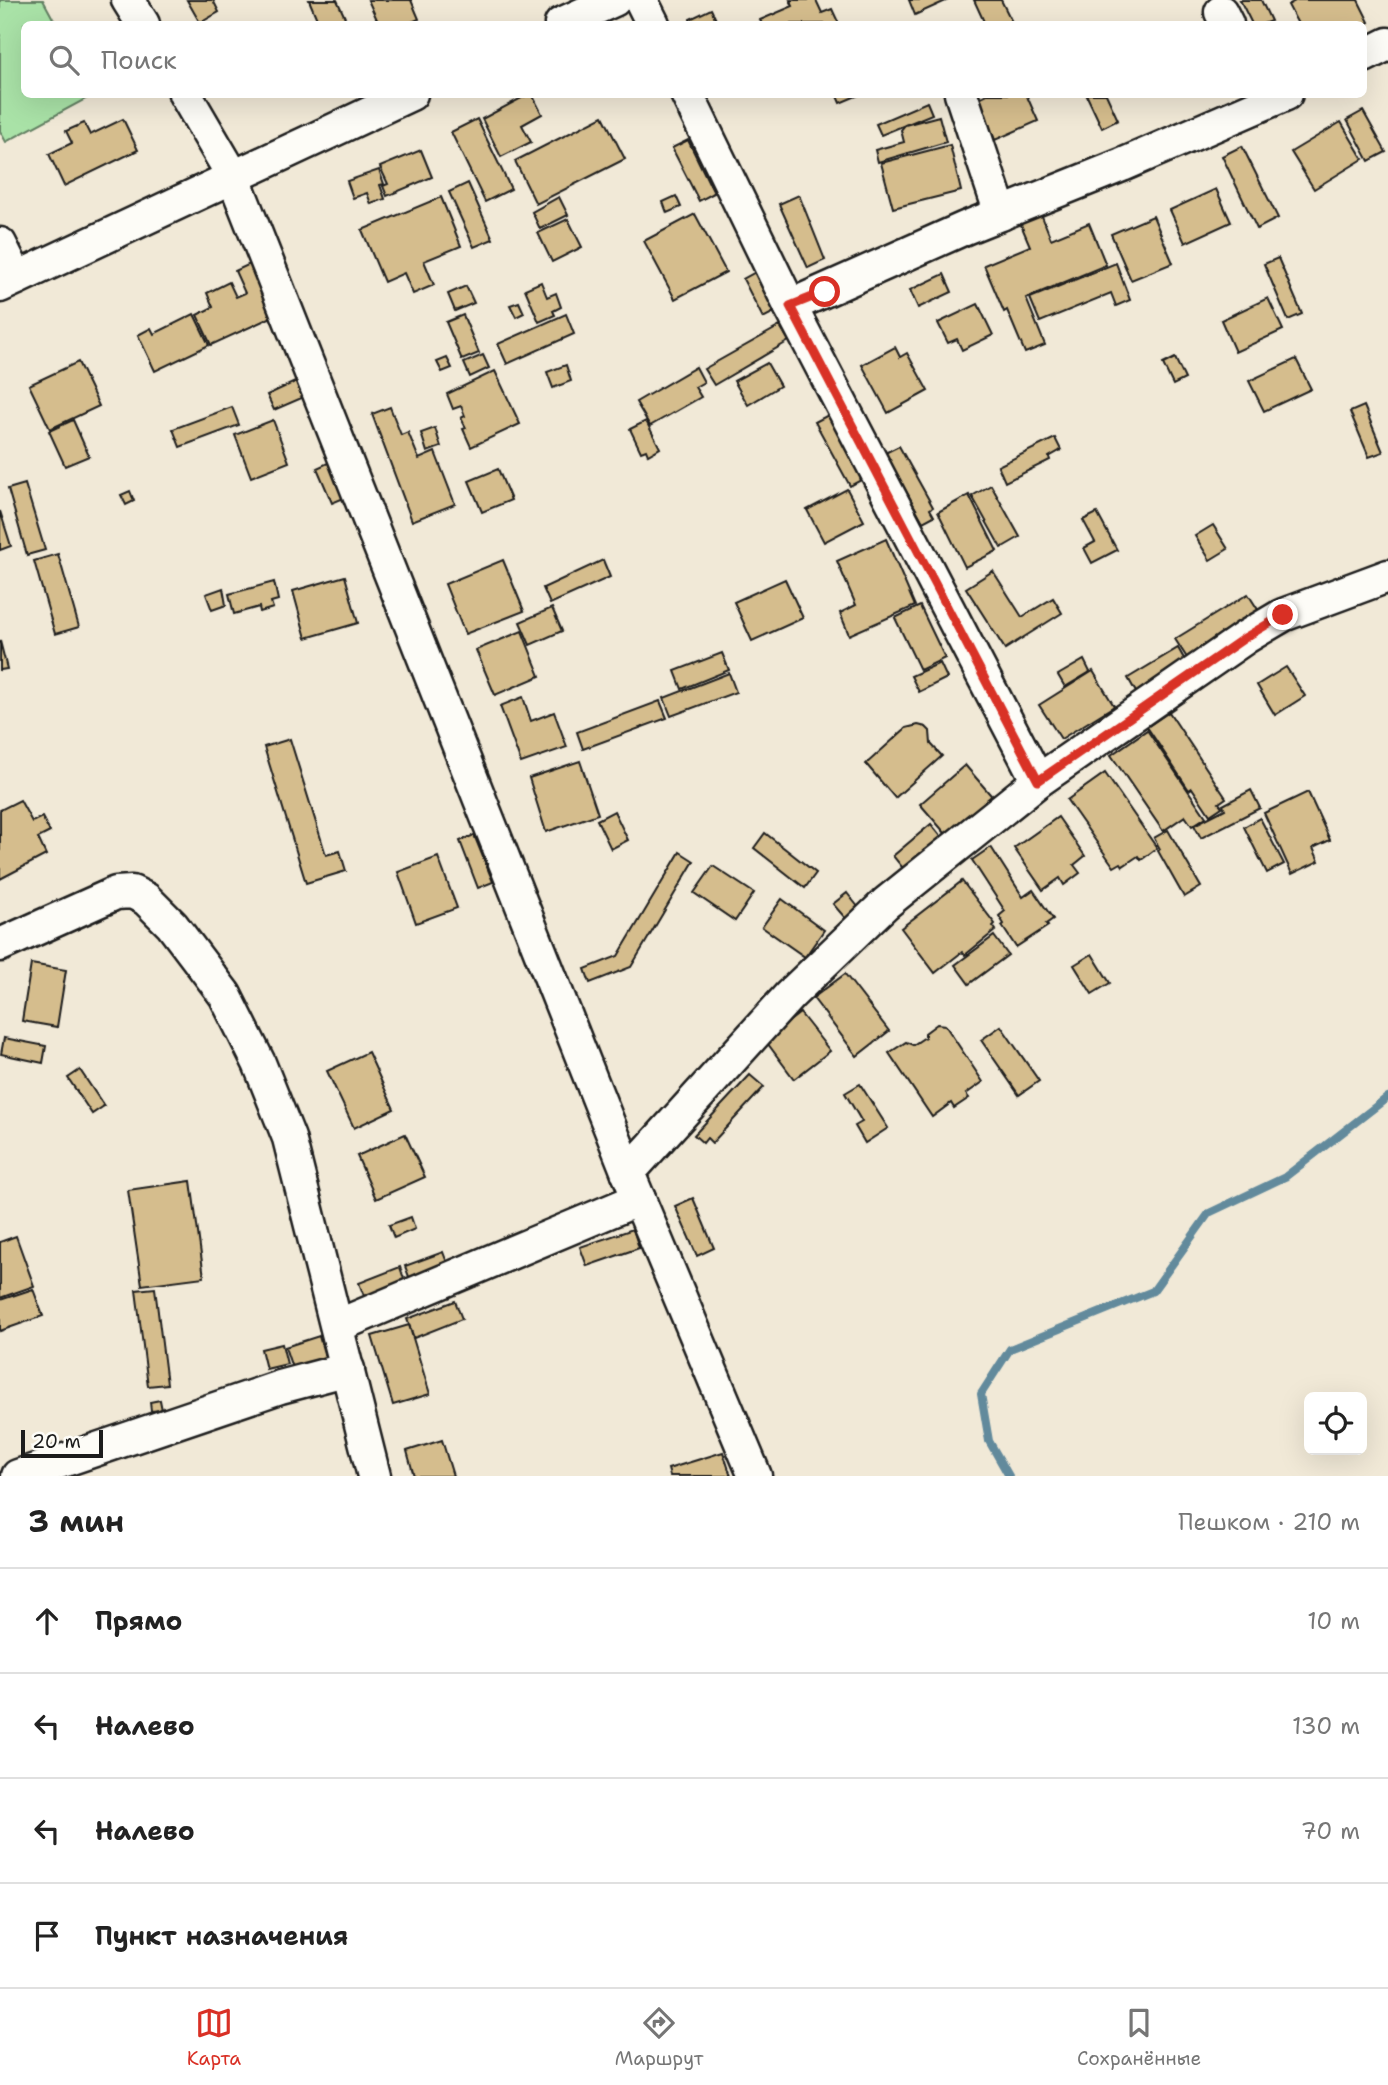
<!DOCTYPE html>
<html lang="ru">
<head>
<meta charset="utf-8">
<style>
	body { margin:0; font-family:"Shantell Sans",sans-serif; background:#f2f2f2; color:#222 }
	.controls { position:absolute; right:21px; bottom:21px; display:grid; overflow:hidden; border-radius:10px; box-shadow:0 7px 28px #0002 }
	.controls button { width:63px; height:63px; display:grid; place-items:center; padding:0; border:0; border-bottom:2px solid #e0e0e0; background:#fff; color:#222; font:35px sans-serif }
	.scale { position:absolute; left:21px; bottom:18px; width:82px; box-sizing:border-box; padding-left:7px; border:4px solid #1c1c1c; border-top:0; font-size:19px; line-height:24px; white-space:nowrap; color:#1c1c1c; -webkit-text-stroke:5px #fdfcf7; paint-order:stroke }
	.stop { position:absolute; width:21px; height:21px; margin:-16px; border:5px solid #d93025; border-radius:50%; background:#fff }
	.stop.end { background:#d93025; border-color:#fff; box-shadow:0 2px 7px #0008 }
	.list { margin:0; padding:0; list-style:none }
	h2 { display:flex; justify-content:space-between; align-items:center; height:91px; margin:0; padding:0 28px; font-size:30px }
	h2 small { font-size:23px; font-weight:400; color:#767676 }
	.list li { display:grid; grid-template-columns:46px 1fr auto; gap:21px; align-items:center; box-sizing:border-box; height:105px; padding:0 28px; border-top:2px solid #e0e0e0 }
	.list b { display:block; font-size:26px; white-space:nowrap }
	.list em { font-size:23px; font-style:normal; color:#767676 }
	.icon { flex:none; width:38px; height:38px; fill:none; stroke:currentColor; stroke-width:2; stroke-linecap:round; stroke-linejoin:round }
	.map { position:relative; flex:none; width:1388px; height:1476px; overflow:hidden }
	.search { position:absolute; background:#fff; box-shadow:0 7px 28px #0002; left:21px; right:21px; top:21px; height:77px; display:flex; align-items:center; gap:18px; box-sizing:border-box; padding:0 24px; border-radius:10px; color:#767676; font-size:26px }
	.sheet { height:511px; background:#fff }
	nav { display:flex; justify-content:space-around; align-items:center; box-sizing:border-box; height:98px; border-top:2px solid #e0e0e0; background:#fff; font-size:19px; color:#767676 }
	nav a { display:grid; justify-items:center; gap:4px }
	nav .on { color:#d93025 }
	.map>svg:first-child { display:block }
</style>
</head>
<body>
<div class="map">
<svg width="1388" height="1476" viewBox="0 0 1388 1476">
	<rect width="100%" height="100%" fill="#f1e9d7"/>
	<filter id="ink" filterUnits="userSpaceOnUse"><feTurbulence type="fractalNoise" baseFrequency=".0143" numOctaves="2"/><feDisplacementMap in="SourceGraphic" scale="14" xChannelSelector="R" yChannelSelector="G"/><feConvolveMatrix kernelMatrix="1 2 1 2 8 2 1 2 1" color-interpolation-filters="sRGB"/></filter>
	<g filter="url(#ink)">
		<path fill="#a9e2a7" stroke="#627f62" stroke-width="2" d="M0 0H43L56 24H24V94L93 95 6 142 0 131Z"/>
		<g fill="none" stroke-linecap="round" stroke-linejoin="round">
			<path stroke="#628a9c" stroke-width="8" d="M1009 1476 989 1441 981 1394 1010 1349 1153 1291 1209 1213 1285 1177 1388 1097"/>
		</g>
		<g fill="#d5bd8d" stroke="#1c1c1c" stroke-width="2">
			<path d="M187 0H213L219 12 200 23Z"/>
			<path d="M309 0H337L348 24H319Z"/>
			<path d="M368 0H411L419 19 407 24H379Z"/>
			<path d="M790 0H816L822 13 832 9 839 24H762L760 20 793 6Z"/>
			<path d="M909 0H948L915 15Z"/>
			<path d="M974 0H1001L1013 24H985Z"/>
			<path d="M1240 0H1261L1271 21 1263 24H1252Z"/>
			<path d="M1297 0H1358L1369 22 1364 25 1298 24 1288 5Z"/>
			<path d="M711 9 718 24H691L690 19Z"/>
			<path d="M529 94H532L542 114 522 125 531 142 501 157 482 119Z"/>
			<path d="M836 94H861L840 103Z"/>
			<path d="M987 94H1026L1038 121 995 140 977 99Z"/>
			<path d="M1086 94H1106L1118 120 1102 128Z"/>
			<path d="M927 102 932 114 881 135 876 124Z"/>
			<path d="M1363 111 1386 152 1369 161 1347 120Z"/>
			<path d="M603 116 625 159 536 204 515 161Z"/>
			<path d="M939 116 946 142 878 162 875 150 904 142 901 130 905 125Z"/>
			<path d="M123 119 138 150 64 186 49 154 72 143 66 131 84 123 90 135Z"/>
			<path d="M477 119 511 189 485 202 451 132Z"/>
			<path d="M1341 122 1363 159 1314 189 1291 152Z"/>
			<path d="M688 140 714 193 699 201 672 148Z"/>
			<path d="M950 145 961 191 893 208 881 163Z"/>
			<path d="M1242 146 1278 218 1257 229 1222 156Z"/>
			<path d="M421 150 432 177 387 196 383 186 388 184 380 167Z"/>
			<path d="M379 170 384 184 380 185 385 199 371 204 367 193 353 198 347 181Z"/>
			<path d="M468 183 493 239 474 247 449 192Z"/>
			<path d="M1216 189 1231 222 1185 243 1170 210Z"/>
			<path d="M799 195 825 260 808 268 779 204Z"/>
			<path d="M676 196 681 207 667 213 663 202Z"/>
			<path d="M441 197 461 246 424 261 434 285 413 294 404 273 384 282 362 230Z"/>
			<path d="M559 197 568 215 540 229 532 212Z"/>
			<path d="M1040 211 1051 239 1089 223 1106 265 1026 298 1045 345 1025 353 1007 310 1004 312 984 265 1030 246 1019 220Z"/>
			<path d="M695 214 726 272 675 299 644 241Z"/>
			<path d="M1153 216 1173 263 1131 280 1111 234Z"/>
			<path d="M568 219 582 247 552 262 538 233Z"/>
			<path d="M1278 258 1302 314 1288 320 1264 264Z"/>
			<path d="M252 263 276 315 211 345 197 315 213 307 207 293 229 282 236 297 245 293 235 271Z"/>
			<path d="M1116 263 1130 300 1116 306 1111 293 1040 322 1030 298Z"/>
			<path d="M761 269 782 308 763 318 743 279Z"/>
			<path d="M944 274 952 292 918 308 910 290Z"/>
			<path d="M541 282 547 297 556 293 561 307 553 311 555 315 539 322 525 289Z"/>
			<path d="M466 286 474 303 455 311 448 294Z"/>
			<path d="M1268 298 1283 330 1235 352 1221 320Z"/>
			<path d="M519 302 524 313 516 317 510 305Z"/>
			<path d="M978 304 993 335 962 350 957 339 948 343 938 323Z"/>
			<path d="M194 314 209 345 155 371 138 335 151 328 154 334Z"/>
			<path d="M566 314 574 334 507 364 498 344Z"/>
			<path d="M463 315 479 353 462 360 446 322Z"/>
			<path d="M780 326 789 341 714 385 704 369Z"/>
			<path d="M895 347 900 357 907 353 928 391 888 413 862 365Z"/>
			<path d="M483 355 489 368 470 377 464 363Z"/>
			<path d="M447 358 452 368 442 372 437 362Z"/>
			<path d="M1175 358 1185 379 1173 385 1163 364Z"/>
			<path d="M1296 359 1311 389 1264 411 1249 381Z"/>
			<path d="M78 362 99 406 50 429 29 385Z"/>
			<path d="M767 363 780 386 748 405 734 381Z"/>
			<path d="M566 365 571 381 553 388 547 372Z"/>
			<path d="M696 367 704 382 695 387 701 397 650 426 636 402Z"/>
			<path d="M495 371 520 424 471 447 463 429 466 428 461 418 465 416 461 406 453 409 447 394Z"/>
			<path d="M297 381 304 397 274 410 267 395Z"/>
			<path d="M1364 406 1383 452 1369 457 1350 412Z"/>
			<path d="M232 407 239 425 180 447 173 429Z"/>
			<path d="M390 407 401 435 408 432 419 459 435 452 455 504 412 521 372 414Z"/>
			<path d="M832 413 867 477 850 486 815 422Z"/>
			<path d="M73 420 89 456 65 466 49 431Z"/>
			<path d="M273 420 289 462 251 477 235 435Z"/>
			<path d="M646 421 660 448 648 455 646 450 641 452 630 429Z"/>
			<path d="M435 428 441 447 427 452 421 433Z"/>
			<path d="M1055 438 1061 450 1049 457 1050 460 1005 482 998 466Z"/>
			<path d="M899 446 933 507 930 509 934 516 923 522 885 453Z"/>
			<path d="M330 462 344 498 332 503 317 468Z"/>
			<path d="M498 469 511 500 482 512 469 481Z"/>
			<path d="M25 484 45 550 27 555 8 489Z"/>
			<path d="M991 485 1020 537 1001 548 972 496Z"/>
			<path d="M847 489 864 521 824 542 807 510Z"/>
			<path d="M130 491 134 501 126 505 121 495Z"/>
			<path d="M969 495 997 551 965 567 938 512Z"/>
			<path d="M0 511 11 546 0 550Z"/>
			<path d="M1097 513 1117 550 1092 563 1084 548 1095 542 1083 520Z"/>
			<path d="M1213 525 1228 549 1210 560 1195 536Z"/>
			<path d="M886 539 915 606 849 635 840 613 856 605 837 561Z"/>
			<path d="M58 554 79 627 55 634 34 561Z"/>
			<path d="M503 560 524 611 465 634 445 584Z"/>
			<path d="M603 560 610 577 550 604 543 588Z"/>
			<path d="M993 571 1022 617 1053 598 1062 613 1005 649 966 588Z"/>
			<path d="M345 576 358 623 306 638 293 591Z"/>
			<path d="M785 579 803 618 752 641 734 602Z"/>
			<path d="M274 582 278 600 271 602 273 608 260 612 259 607 234 614 229 594Z"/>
			<path d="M223 588 226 605 212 610 206 594Z"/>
			<path d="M1248 594 1262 616 1189 661 1175 639Z"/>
			<path d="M920 606 945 658 920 670 895 618Z"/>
			<path d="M552 608 562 631 530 645 520 622Z"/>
			<path d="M522 631 540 676 495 695 476 650Z"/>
			<path d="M0 641 7 669 0 670Z"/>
			<path d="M1178 648 1187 664 1137 694 1128 678Z"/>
			<path d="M722 653 729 670 682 689 675 671Z"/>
			<path d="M1084 660 1090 672 1065 687 1058 675Z"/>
			<path d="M940 663 947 678 919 692 911 676Z"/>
			<path d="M1286 667 1305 696 1275 715 1257 685Z"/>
			<path d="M1093 671 1114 706 1061 739 1039 705Z"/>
			<path d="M729 673 736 692 671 716 664 698Z"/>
			<path d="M523 697 531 721 554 712 567 747 521 763 500 706Z"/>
			<path d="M660 701 667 718 583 749 577 732Z"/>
			<path d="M1169 712 1226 798 1219 803 1222 807 1210 815 1192 788 1189 790 1147 727Z"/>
			<path d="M918 725 926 727 930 731 931 744 942 756 895 798 866 764 906 728Z"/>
			<path d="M1147 730 1206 817 1192 826 1185 816 1163 831 1111 755Z"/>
			<path d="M290 739 326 855 340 851 346 871 306 883 264 747Z"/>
			<path d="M580 761 598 814 546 832 529 778Z"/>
			<path d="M965 765 996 801 951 840 920 804Z"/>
			<path d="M1105 773 1157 848 1141 860 1138 856 1123 866 1121 863 1114 867 1067 800Z"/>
			<path d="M1251 790 1260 808 1201 838 1194 825 1225 809 1223 805Z"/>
			<path d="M1308 792 1330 840 1313 848 1319 861 1292 874 1264 813Z"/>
			<path d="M20 800 32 822 42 817 50 832 38 838 46 855 0 879V810Z"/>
			<path d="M614 811 628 840 611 849 597 820Z"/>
			<path d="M1058 817 1085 856 1074 865 1080 873 1064 885 1060 878 1043 890 1014 848Z"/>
			<path d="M1260 818 1284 864 1267 873 1244 827Z"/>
			<path d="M931 824 944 840 906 872 893 856Z"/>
			<path d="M1168 830 1201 887 1184 897 1158 851 1160 849 1154 838Z"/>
			<path d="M765 833 816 873 805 888 754 848Z"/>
			<path d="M474 835 493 882 478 888 460 841Z"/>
			<path d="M991 847 1023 897 1033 890 1053 919 1046 924 1048 926 1016 947 1002 926 1004 924 999 916 1005 911 972 860Z"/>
			<path d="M680 852 694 861 631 967 590 983 585 969 618 956Z"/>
			<path d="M438 857 457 908 416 923 398 872Z"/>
			<path d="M713 866 754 893 735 921 694 893Z"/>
			<path d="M962 881 995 924 993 926 996 930 965 955 962 952 935 973 901 928Z"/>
			<path d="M847 893 859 908 846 919 833 904Z"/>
			<path d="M782 899 824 930 805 957 762 927Z"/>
			<path d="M994 936 1008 955 969 984 955 965Z"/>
			<path d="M1092 954 1110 983 1092 994 1074 965Z"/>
			<path d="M31 964 66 970 57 1027 22 1021Z"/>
			<path d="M845 974 889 1031 857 1056 813 998Z"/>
			<path d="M800 1013 830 1051 794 1079 765 1040Z"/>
			<path d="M937 1024 945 1025 983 1082 966 1094 969 1098 954 1108 951 1103 932 1117 889 1053 906 1042 913 1045 925 1037V1033Z"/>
			<path d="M1001 1026 1039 1081 1019 1095 981 1040Z"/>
			<path d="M4 1038 46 1046 43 1063 1 1054Z"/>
			<path d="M368 1052 394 1109 354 1128 327 1071Z"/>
			<path d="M80 1070 104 1106 92 1114 68 1078Z"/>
			<path d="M750 1075 764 1087 712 1143 707 1138 703 1143 694 1135Z"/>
			<path d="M860 1084 888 1128 865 1143 855 1126 862 1122 845 1093Z"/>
			<path d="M405 1134 425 1177 376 1199 357 1156Z"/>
			<path d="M191 1181 204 1277 142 1285 128 1190Z"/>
			<path d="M693 1198 714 1248 697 1256 675 1206Z"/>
			<path d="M411 1217 415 1229 394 1238 389 1225Z"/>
			<path d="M633 1229 639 1248 587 1266 580 1247Z"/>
			<path d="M16 1236 34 1286 0 1298V1242Z"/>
			<path d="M443 1252 449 1268 411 1282 405 1266Z"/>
			<path d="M400 1267 406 1285 366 1301 359 1283Z"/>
			<path d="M155 1288 167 1384 148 1386 136 1290Z"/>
			<path d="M33 1289 43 1316 0 1331V1300Z"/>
			<path d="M455 1301 462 1319 414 1338 407 1319Z"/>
			<path d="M409 1325 430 1394 393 1405 372 1336Z"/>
			<path d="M319 1336 325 1357 292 1368 285 1347Z"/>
			<path d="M282 1344 287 1364 266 1369 261 1349Z"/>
			<path d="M160 1400 162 1410 151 1411 150 1402Z"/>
			<path d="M442 1440 453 1476H414L407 1451Z"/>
			<path d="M723 1452 731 1476H670L668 1469Z"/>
		</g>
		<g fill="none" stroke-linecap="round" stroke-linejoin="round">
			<defs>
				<g id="minor">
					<path d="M128 0 143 24"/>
					<path d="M641 0 653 24"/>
					<path d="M1221 12 1227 24"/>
					<path d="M561 24 614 0"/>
					<path d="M1364 56 1388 44"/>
					<path d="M185 94 233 176 628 1173 755 1476"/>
					<path d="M687 94 790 306 1038 781"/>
					<path d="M961 94 1001 214"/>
					<path d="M0 244 17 278"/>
					<path d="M0 286 411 94"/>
					<path d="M790 306 965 228 1122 165 1286 94"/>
					<path d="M0 945 116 893 132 892 146 899 172 925 225 995 259 1063 289 1138 374 1476"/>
					<path d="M628 1173 790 995 886 903 1038 781 1246 637 1283 615 1388 576"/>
					<path d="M337 1326 639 1199"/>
					<path d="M18 1476 280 1387 348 1369"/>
				</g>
			</defs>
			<use href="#minor" stroke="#1c1c1c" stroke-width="37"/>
			<use href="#minor" stroke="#fdfcf7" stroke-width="32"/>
		</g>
	</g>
	<g fill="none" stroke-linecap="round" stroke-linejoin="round" filter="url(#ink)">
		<path stroke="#d93025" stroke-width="9" d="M825 292 790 306 1038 781 1246 637 1283 615"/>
	</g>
</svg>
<div class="controls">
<button><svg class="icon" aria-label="locate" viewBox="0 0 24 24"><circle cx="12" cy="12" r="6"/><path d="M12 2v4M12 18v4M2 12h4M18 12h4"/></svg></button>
</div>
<div class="scale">20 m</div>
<div class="stop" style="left:825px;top:292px"></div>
<div class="stop end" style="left:1283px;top:615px"></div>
<div class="search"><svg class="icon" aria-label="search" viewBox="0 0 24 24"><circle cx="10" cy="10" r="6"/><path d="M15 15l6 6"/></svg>Поиск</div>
</div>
<section class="sheet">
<h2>3 мин<small>Пешком · 210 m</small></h2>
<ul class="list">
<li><svg class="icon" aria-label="ahead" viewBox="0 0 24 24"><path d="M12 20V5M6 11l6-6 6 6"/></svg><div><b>Прямо</b></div><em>10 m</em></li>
<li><svg class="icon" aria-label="left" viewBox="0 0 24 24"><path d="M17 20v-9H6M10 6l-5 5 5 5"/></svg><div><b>Налево</b></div><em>130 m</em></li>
<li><svg class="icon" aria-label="left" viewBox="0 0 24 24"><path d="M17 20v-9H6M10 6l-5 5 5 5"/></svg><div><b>Налево</b></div><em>70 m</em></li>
<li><svg class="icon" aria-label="arrive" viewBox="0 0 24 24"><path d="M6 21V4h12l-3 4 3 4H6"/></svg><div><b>Пункт назначения</b></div></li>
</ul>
</section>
<nav>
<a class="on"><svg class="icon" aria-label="map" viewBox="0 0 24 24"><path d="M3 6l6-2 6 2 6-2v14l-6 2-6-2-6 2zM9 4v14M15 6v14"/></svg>Карта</a>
<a><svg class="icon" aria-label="directions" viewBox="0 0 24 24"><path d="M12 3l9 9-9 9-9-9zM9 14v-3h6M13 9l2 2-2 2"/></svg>Маршрут</a>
<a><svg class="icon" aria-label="saved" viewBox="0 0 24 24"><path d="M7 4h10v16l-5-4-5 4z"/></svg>Сохранённые</a>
</nav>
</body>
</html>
